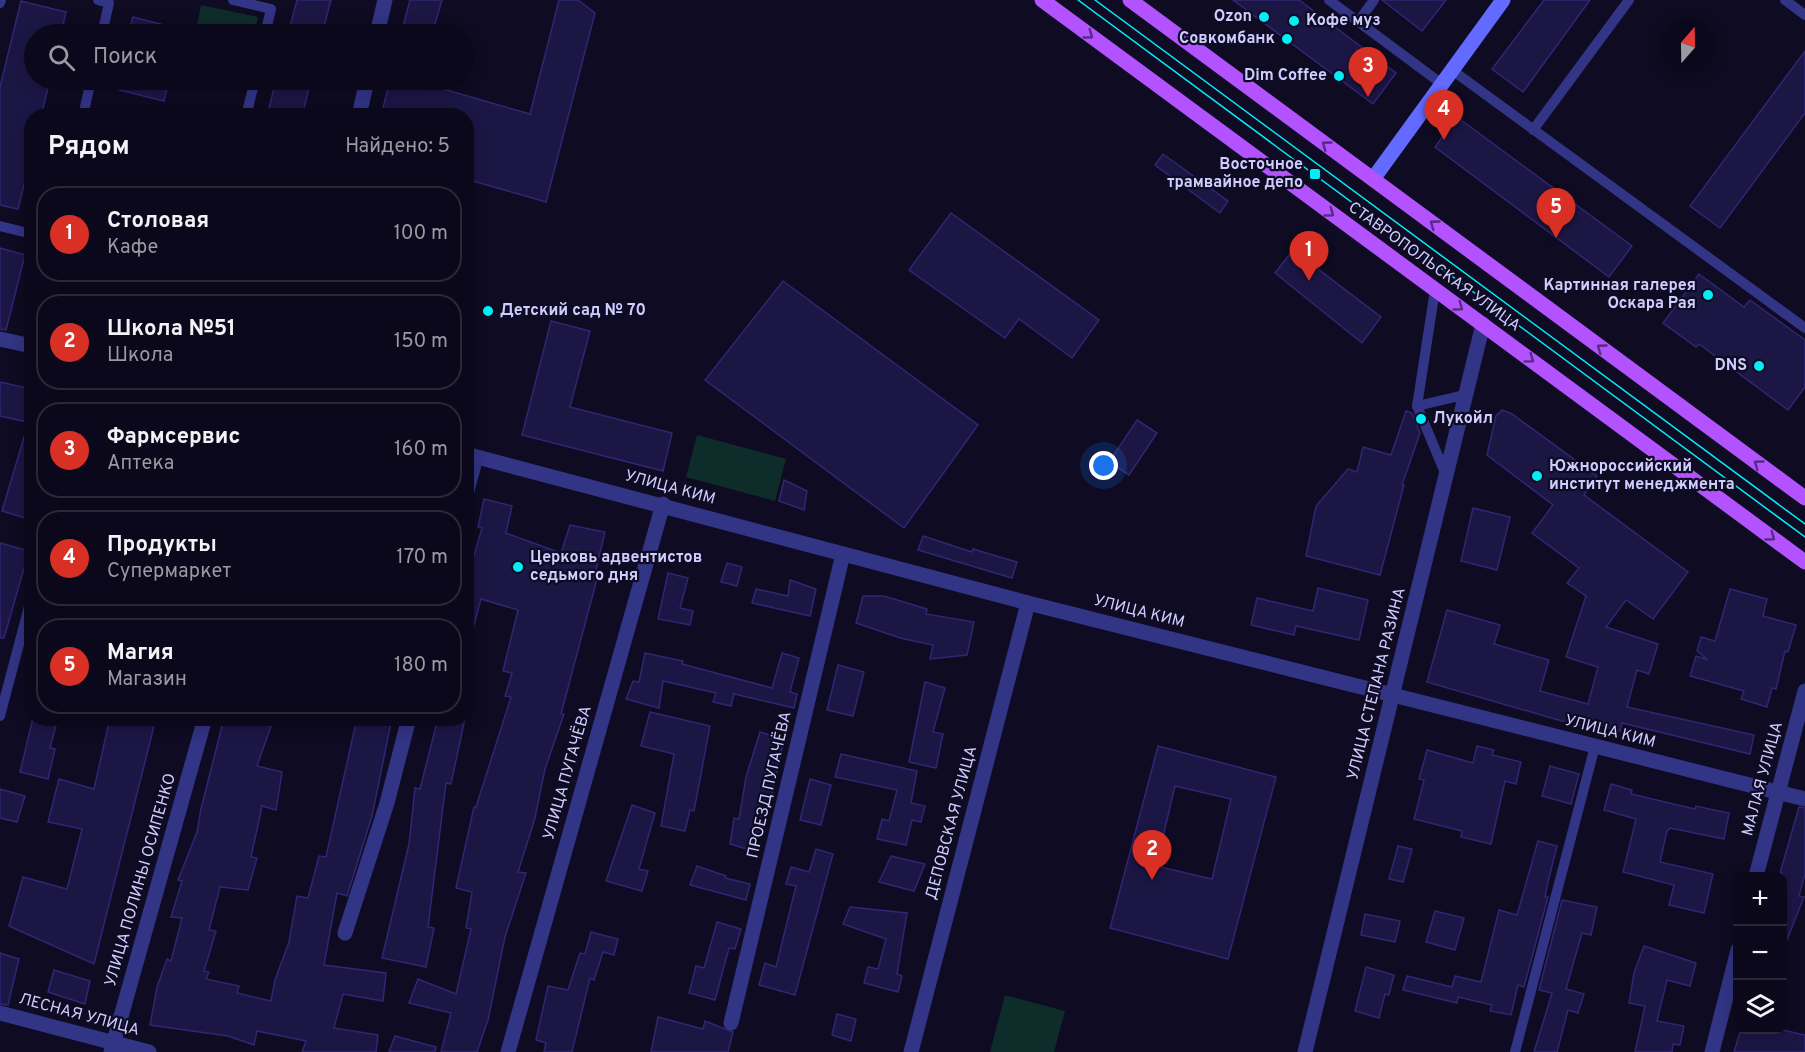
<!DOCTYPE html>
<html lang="ru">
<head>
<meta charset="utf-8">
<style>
	body { margin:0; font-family:Overpass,sans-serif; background:#131123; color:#f1f3f6 }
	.controls { position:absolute; right:18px; bottom:18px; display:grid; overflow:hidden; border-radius:12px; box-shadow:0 3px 15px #0003 }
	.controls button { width:54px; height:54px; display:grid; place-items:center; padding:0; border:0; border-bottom:2px solid #2a2939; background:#0a081a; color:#f1f3f6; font:30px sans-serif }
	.compass { position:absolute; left:1661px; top:18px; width:54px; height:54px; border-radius:50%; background:#0a081a; box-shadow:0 3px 15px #0003; rotate:20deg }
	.you { position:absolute; left:1104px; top:466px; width:21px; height:21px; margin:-15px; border:4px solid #fff; border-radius:50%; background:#1a73e8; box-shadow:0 0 0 9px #1a73e833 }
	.badge { display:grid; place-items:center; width:39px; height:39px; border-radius:50%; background:#d93025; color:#fff; font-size:20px; font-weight:700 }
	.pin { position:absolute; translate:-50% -50px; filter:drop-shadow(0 2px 3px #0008) }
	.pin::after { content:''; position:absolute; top:32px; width:21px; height:18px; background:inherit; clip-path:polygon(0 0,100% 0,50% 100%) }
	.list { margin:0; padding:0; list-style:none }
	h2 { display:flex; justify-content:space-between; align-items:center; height:78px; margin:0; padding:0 24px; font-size:26px }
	h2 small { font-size:20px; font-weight:400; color:#999aa2 }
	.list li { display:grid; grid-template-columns:39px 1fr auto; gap:18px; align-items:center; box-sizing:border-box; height:96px; margin:0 12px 12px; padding:0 12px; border:2px solid #2a2939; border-radius:24px }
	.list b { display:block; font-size:22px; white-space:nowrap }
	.list p { margin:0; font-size:20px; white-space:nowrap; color:#999aa2 }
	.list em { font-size:20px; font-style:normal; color:#999aa2 }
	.icon { flex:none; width:33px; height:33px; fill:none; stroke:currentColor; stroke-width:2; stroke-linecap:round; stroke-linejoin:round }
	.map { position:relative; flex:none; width:1805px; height:1052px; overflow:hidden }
	.search { position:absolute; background:#0a081a; box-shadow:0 3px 15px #0003; left:24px; top:24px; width:450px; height:66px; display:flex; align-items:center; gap:15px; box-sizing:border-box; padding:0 21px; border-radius:33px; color:#999aa2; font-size:22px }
	.panel { position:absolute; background:#0a081a; box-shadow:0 3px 15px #0003; left:24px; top:108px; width:450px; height:618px; border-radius:24px }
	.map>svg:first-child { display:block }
</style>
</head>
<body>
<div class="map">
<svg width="1805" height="1052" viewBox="0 0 1805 1052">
	<rect width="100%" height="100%" fill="#0e0b22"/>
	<g fill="#0e2c29">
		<path d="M201 5 258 17 254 34H195Z"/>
		<path d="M697 435 786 459 775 501 686 477Z"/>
		<path d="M1005 995 1065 1011 1054 1052H990Z"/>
	</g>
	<g fill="#1c1645" stroke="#302673" stroke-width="1.5" fill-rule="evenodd">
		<path d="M297 0H331L322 34H288Z"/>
		<path d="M410 0H442L432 34H401Z"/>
		<path d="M559 0H578L595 13 546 202 466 179V116H381L390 80H420L419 82 530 114Z"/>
		<path d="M1233 0H1299L1396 73 1373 104Z"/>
		<path d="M1382 0H1446L1422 31Z"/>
		<path d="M1544 0H1590L1523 92 1492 69Z"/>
		<path d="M21 1 66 12 61 34H34V80H50L41 116H32V153L18 209 0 205V87Z"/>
		<path d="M133 17 180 29 179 34H128Z"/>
		<path d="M1805 51V113L1720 228 1690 206Z"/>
		<path d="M100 80H169L164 101 99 85Z"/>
		<path d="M276 80H311L302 116H267Z"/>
		<path d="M1457 117 1632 246 1609 277 1435 147Z"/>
		<path d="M1163 154 1228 201 1220 213 1155 165Z"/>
		<path d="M951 213 1099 320 1072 358 1019 319 1005 338 909 270Z"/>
		<path d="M0 248 25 255 6 330 0 329Z"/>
		<path d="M1293 250 1381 317 1362 343 1275 273Z"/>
		<path d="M1699 274 1744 307 1750 300 1805 340V387L1788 410 1699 344 1696 347 1663 323Z"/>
		<path d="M783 281 978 425 904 528 705 380Z"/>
		<path d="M551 321 590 331 570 407 672 433 663 471 522 435Z"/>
		<path d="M0 382 32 389V423L0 416Z"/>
		<path d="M1502 410 1512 414 1597 476 1584 495 1688 572 1653 619 1626 600 1606 627 1658 644 1649 674 1637 670 1627 707 1754 735 1750 754 1622 723 1620 731 1580 720 1579 726 1427 682 1447 610 1500 625 1494 644 1549 660 1540 691 1588 704 1598 667 1566 657 1586 596 1567 583 1579 568 1532 533 1553 505 1487 455 1496 416Z"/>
		<path d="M1406 411 1412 413 1420 433 1402 485H1404L1380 575 1306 556 1316 506 1348 469 1357 472 1363 447 1391 455Z"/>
		<path d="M1137 420 1157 433 1129 475 1109 462Z"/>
		<path d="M27 427 32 428V520L2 511Z"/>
		<path d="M784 480 807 491 804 510 779 501Z"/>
		<path d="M484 499 512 506 506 533 561 553 570 525 605 532 594 578 597 579 561 714H564L545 769 535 818 518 872 526 873 505 937 488 1020 477 1052H441L451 1013 409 1003 418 979 456 994 471 929 466 928 472 892 456 888 474 807H476L511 697 505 696 512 673 503 671 518 610 481 599 471 636H466V583L482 528 478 527Z"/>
		<path d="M1473 508 1510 517 1497 570 1461 561Z"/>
		<path d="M923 536 972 552 973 549 1017 562 1012 578 918 550Z"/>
		<path d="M0 543 29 551 4 638H0Z"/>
		<path d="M727 563 742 567 737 586 721 582Z"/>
		<path d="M668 573 688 578 680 608 693 611 690 625 658 619Z"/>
		<path d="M790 580 816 589 810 616 752 603 756 589 788 596Z"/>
		<path d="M1318 588 1368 600 1359 640 1296 626 1294 635 1251 625 1257 598 1313 611Z"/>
		<path d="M1730 589 1767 599 1763 616 1796 625 1788 652 1785 651 1776 689 1772 688 1767 707 1741 699 1744 691 1690 676 1696 656 1708 660 1697 651 1701 637 1715 641Z"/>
		<path d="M863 596H884L927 609 926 614 974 622 967 655 930 659 933 645 900 638 856 623Z"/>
		<path d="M645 653 683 661 682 664 772 688 782 653 799 658 790 692 797 694 794 708 734 694 731 706 713 702 716 693 663 681 659 708 626 699 633 681 639 682Z"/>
		<path d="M838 665 864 672 853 716 827 710Z"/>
		<path d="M925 682 945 688 933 732 943 734 936 768 909 762Z"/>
		<path d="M650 712 710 726 694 811 690 810 685 831 661 826 674 754 641 746Z"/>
		<path d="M33 718H58L50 748 55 749 48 779 20 772Z"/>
		<path d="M110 718H156L94 964 9 926 23 877 67 889 82 829 48 822 59 779 94 789Z"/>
		<path d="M224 718H274L257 766 282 772 276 810 262 806 251 857 257 858 248 890 220 887 209 930 216 931 204 971 209 972 206 979 239 986 237 993 271 1001 275 980 289 942 297 896 308 898 319 856 326 857 357 718H392L372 816 347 896 337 893 324 965 386 973 383 1001 343 994 334 1028 378 1035 376 1052H302L306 1041 257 1031 254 1045 228 1036 150 1025 157 987 167 959 171 961 182 918 171 917 182 881 178 880 197 832 201 809Z"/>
		<path d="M438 718H465L451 784 446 783 428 927 434 928 426 967 382 958 409 844 415 788 420 789Z"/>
		<path d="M760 732 784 739 771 800 753 851 730 844 734 818 739 819 746 777Z"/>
		<path d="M1158 746 1276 777 1228 959 1110 928ZM1175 786 1231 799 1212 879 1156 866Z"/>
		<path d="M1477 746 1494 750 1492 755 1521 762 1516 784 1505 781 1491 844 1461 837 1462 831 1414 819 1424 780 1419 779 1427 750 1473 763Z"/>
		<path d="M841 754 917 771 911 803 925 806 921 822 912 820 906 845 877 839 882 819 889 821 897 790 835 777Z"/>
		<path d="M1550 766 1579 774 1571 804 1542 796Z"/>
		<path d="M810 779 831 785 821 825 800 820Z"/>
		<path d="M1611 784 1632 790 1631 794 1695 809 1696 806 1729 813 1724 839 1670 828 1667 831 1660 862 1713 874 1704 913 1669 905 1674 885 1623 872 1636 819 1604 810Z"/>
		<path d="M0 789 25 796 17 822 0 818Z"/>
		<path d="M632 805 655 813 639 869 648 871 642 891 606 881Z"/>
		<path d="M1799 807 1805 808V874L1799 896 1804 897 1783 950 1782 873H1780Z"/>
		<path d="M1538 841 1557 846 1548 882 1545 897H1548L1524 987 1518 985 1511 1015 1490 1011 1492 1005 1458 997 1457 1003 1403 990 1407 976 1452 987 1455 976 1481 982 1499 910 1517 915Z"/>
		<path d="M1398 846 1412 849 1403 882 1389 879Z"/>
		<path d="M816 849 833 854 795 995 759 985 765 963 776 967 796 886 786 884 791 867 809 872Z"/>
		<path d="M891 856 925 864 914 891 879 882Z"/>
		<path d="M697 866 726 876 725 878 750 884 746 900 690 885Z"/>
		<path d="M1562 900 1597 907 1591 935 1582 933 1566 989 1584 994 1578 1013 1568 1010 1557 1052H1534L1552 993 1539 990Z"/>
		<path d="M850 907 907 913 897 974 902 976 898 992 864 983 868 967 878 969 886 939 843 924Z"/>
		<path d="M1435 911 1464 918 1455 950 1426 942Z"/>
		<path d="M1365 914 1400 921 1395 942 1361 935Z"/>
		<path d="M717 922 741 929 735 949 729 948 715 1000 689 993 696 966 704 968Z"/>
		<path d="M591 932 618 939 614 955 603 952 594 980 590 978 572 1052H544L546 1043 536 1040 548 986 568 990 580 953 585 954Z"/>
		<path d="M1644 946 1696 963 1690 986 1667 980 1657 1021 1684 1026 1680 1045 1673 1044 1672 1052H1635L1645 1006 1629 1003 1634 973Z"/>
		<path d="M0 953 19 959 8 1005 0 1004Z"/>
		<path d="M1366 967 1394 975 1389 995 1385 994 1379 1018 1355 1011Z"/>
		<path d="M54 970 90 981 85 1004 48 992Z"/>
		<path d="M837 1014 856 1019 851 1041 832 1035Z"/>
		<path d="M658 1017 703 1029 705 1021 733 1032 728 1052H651Z"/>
		<path d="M1741 1029H1778L1805 1035V1052H1734Z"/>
		<path d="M395 1036 436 1047 435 1052H389Z"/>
	</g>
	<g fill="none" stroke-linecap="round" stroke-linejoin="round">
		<g stroke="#323485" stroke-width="10">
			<path d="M98 0 109 3 102 34"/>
			<path d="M233 0 271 9 265 34"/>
			<path d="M1329 0 1442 84"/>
			<path d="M1785 0 1805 15"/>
			<path d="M0 3 1 0"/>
			<path d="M1358 22 1374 0"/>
			<path d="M1452 70 1805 328"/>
			<path d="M83 116 91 80"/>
			<path d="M246 116 255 80"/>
			<path d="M1533 130 1629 0"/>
			<path d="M0 226 32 234"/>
			<path d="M1435 290 1417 406 1446 475"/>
			<path d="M1417 406 1464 395"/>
			<path d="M0 716 32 595"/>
			<path d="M1515 1052 1595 746"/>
		</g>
		<g stroke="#323485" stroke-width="15">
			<path d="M377 34 385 0"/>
			<path d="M359 116 367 80"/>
			<path d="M0 339 32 346"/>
			<path d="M466 454 1028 603 1805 799"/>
			<path d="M466 494 476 457"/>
			<path d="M1756 876 1805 691"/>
			<path d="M345 933 387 803 409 718"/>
			<path d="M0 1013 149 1052"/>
			<path d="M731 1023 843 554"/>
			<path d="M111 1052 205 718"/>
			<path d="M508 1052 663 504"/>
			<path d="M911 1052 1028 603"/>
			<path d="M1305 1052 1483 324"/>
			<path d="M1712 1052 1738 950"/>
		</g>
		<path stroke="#636aff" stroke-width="15" d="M1373 179 1503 0"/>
		<g stroke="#b353ff" stroke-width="15">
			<path d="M1042 0 1805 562"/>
			<path d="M1130 0 1805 498"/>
		</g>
		<g stroke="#00eff7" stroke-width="1.5">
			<path d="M1078 0 1805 537"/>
			<path d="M1095 0 1805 524"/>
		</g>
	</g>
	<defs><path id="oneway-chevron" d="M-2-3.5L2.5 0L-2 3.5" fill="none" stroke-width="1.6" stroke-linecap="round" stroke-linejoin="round" transform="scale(1.5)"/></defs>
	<g stroke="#582b85">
		<use href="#oneway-chevron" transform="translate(1089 35) rotate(36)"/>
		<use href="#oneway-chevron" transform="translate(1326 145) rotate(-144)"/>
		<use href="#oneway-chevron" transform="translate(1330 213) rotate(36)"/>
		<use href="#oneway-chevron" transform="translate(1434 224) rotate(-144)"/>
		<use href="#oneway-chevron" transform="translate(1459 307) rotate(36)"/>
		<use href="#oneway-chevron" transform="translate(1601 348) rotate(-144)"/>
		<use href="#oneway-chevron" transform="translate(1530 359) rotate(36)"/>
		<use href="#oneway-chevron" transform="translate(1758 464) rotate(-144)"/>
		<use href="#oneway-chevron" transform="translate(1771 537) rotate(36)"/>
	</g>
	<g fill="#00eff7" stroke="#0e0b22" stroke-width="2">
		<circle cx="1264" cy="17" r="6"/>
		<circle cx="1294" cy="21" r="6"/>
		<circle cx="1287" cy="39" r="6"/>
		<circle cx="1339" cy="76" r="6"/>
		<rect x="1309" y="168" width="12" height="12" rx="3"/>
		<circle cx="1708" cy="295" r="6"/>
		<circle cx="488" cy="311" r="6"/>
		<circle cx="1759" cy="366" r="6"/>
		<circle cx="1421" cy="419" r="6"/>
		<circle cx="1537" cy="476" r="6"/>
		<circle cx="518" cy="567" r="6"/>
	</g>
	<g text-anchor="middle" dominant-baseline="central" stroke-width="4.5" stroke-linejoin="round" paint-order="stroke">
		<g font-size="16" font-weight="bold" fill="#cfccff" stroke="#0e0b22" text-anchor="end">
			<text x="1252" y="17">Ozon</text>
			<text x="1306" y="21" text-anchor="start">Кофе муз</text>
			<text x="1275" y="39">Совкомбанк</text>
			<text x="1327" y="76">Dim Coffee</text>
			<text x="1303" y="165">Восточное<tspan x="1303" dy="18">трамвайное депо</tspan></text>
			<text x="1696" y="286">Картинная галерея<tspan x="1696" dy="18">Оскара Рая</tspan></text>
			<text x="500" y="311" text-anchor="start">Детский сад № 70</text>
			<text x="1747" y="366">DNS</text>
			<text x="1433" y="419" text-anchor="start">Лукойл</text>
			<text x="1549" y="467" text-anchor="start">Южнороссийский<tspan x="1549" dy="18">институт менеджмента</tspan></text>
			<text x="530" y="558" text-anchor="start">Церковь адвентистов<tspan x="530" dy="18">седьмого дня</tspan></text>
		</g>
		<g font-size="16" fill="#cfccff" stroke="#0e0b22">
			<text transform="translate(1434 267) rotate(36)">СТАВРОПОЛЬСКАЯ УЛИЦА</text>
			<text transform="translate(670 488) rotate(15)">УЛИЦА КИМ</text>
			<text transform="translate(1139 612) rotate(14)">УЛИЦА КИМ</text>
			<text transform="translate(1377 684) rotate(-76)">УЛИЦА СТЕПАНА РАЗИНА</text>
			<text transform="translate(1610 732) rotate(14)">УЛИЦА КИМ</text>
			<text transform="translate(568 773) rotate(-74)">УЛИЦА ПУГАЧЁВА</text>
			<text transform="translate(1763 779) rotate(-75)">МАЛАЯ УЛИЦА</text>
			<text transform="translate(770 785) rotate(-77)">ПРОЕЗД ПУГАЧЁВА</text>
			<text transform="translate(952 823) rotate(-75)">ДЕПОВСКАЯ УЛИЦА</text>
			<text transform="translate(141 880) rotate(-74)">УЛИЦА ПОЛИНЫ ОСИПЕНКО</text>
			<text transform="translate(79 1015) rotate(15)">ЛЕСНАЯ УЛИЦА</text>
		</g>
	</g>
</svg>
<div class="controls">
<button>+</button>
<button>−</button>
<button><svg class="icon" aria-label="layers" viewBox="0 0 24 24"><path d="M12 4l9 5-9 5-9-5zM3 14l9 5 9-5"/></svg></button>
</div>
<svg class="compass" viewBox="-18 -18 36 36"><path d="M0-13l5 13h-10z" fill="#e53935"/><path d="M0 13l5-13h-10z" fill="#999aa2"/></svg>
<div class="you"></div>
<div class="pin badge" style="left:1309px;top:281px">1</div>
<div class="pin badge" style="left:1152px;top:880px">2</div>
<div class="pin badge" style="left:1368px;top:97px">3</div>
<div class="pin badge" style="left:1444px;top:140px">4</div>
<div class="pin badge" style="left:1556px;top:238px">5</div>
<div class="search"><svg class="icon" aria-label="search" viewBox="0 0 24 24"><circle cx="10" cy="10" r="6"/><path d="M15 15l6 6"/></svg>Поиск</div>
<section class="panel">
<h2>Рядом<small>Найдено: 5</small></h2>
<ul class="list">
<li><span class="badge">1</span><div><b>Столовая</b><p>Кафе</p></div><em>100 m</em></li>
<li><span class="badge">2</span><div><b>Школа №51</b><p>Школа</p></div><em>150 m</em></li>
<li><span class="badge">3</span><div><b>Фармсервис</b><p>Аптека</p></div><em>160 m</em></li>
<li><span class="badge">4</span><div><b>Продукты</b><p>Супермаркет</p></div><em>170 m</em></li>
<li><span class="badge">5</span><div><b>Магия</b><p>Магазин</p></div><em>180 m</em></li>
</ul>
</section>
</div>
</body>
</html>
